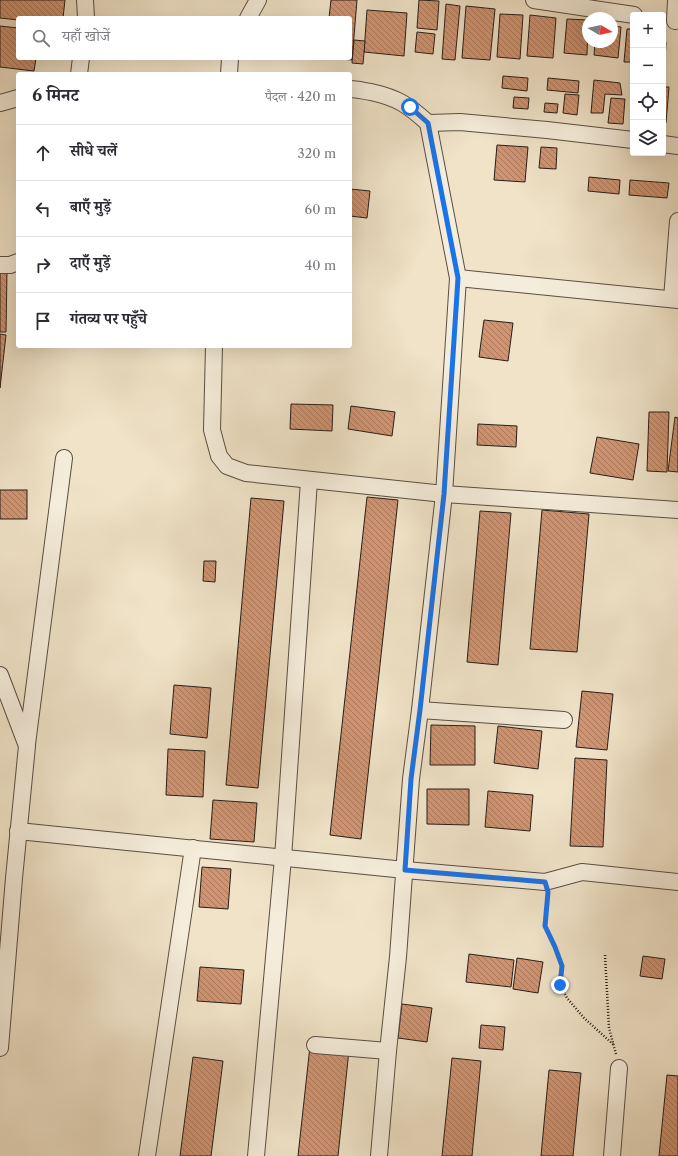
<!DOCTYPE html>
<html lang="hi">
<head>
<meta charset="utf-8">
<style>
	body { margin:0; font-family:"Libre Caslon Text","Noto Serif Devanagari",serif; background:#f7f7f7; color:#2b2b33 }
	.controls { position:absolute; right:12px; top:12px; display:grid; overflow:hidden; border-radius:4px; box-shadow:0 4px 16px #0002 }
	.controls button { width:36px; height:36px; display:grid; place-items:center; padding:0; border:0; border-bottom:1px solid #e1e1e2; background:#fff; color:#2b2b33; font:20px sans-serif }
	.compass { position:absolute; left:582px; top:12px; width:36px; height:36px; border-radius:50%; background:#fff; box-shadow:0 4px 16px #0002; rotate:99deg }
	.stop { position:absolute; width:12px; height:12px; margin:-9px; border:3px solid #1a73e8; border-radius:50%; background:#fff }
	.stop.end { background:#1a73e8; border-color:#fff; box-shadow:0 1px 4px #0008 }
	.list { margin:0; padding:0; list-style:none }
	h2 { display:flex; justify-content:space-between; align-items:center; height:52px; margin:0; padding:0 16px; font-size:17px }
	h2 small { font-size:13px; font-weight:400; color:#7c7c81 }
	.list li { display:grid; grid-template-columns:26px 1fr auto; gap:12px; align-items:center; box-sizing:border-box; height:56px; padding:0 16px; border-top:1px solid #e1e1e2 }
	.list b { display:block; font-size:15px; white-space:nowrap }
	.list em { font-size:13px; font-style:normal; color:#7c7c81 }
	.icon { flex:none; width:22px; height:22px; fill:none; stroke:currentColor; stroke-width:2; stroke-linecap:round; stroke-linejoin:round }
	.map { position:relative; flex:none; width:678px; height:1156px; overflow:hidden }
	.search { position:absolute; background:#fff; box-shadow:0 4px 16px #0002; left:16px; top:16px; width:336px; height:44px; display:flex; align-items:center; gap:10px; box-sizing:border-box; padding:0 14px; border-radius:4px; color:#7c7c81; font-size:15px }
	.panel { position:absolute; background:#fff; box-shadow:0 4px 16px #0002; left:16px; top:72px; width:336px; height:276px; border-radius:4px }
	.map>svg:first-child { display:block }
</style>
</head>
<body>
<div class="map">
<svg width="678" height="1156" viewBox="0 0 678 1156">
	<defs>
		<pattern id="building-back-hatch" width="6" height="6" patternUnits="userSpaceOnUse"><rect width="6" height="6" fill="#d09472"/><path d="M-1 5l2 2M0 0l6 6M5-1l2 2" fill="none" stroke="#a9785d"/></pattern>
	</defs>
	<rect width="100%" height="100%" fill="#f0e3c8"/>
	<filter id="stains"><feTurbulence type="fractalNoise" baseFrequency=".005" numOctaves="4"/><feColorMatrix values="0 0 0 0 .2 0 0 0 0 .09 0 0 0 0 .02 0 0 0 .5 -.17"/></filter>
	<radialGradient id="worn" r=".72"><stop offset=".6" stop-color="#630" stop-opacity="0"/><stop offset="1" stop-color="#630" stop-opacity=".3"/></radialGradient>
	<g fill="url(#building-back-hatch)" stroke="#271d16">
		<path d="M0 0H65L63 18H18V20L0 18Z"/>
		<path d="M331 0H357L352 60 326 58H350V18H329Z"/>
		<path d="M419 0 439 1 437 30 417 28Z"/>
		<path d="M446 4 460 6 455 60 442 59Z"/>
		<path d="M466 6 495 9 490 60 462 58Z"/>
		<path d="M367 10 407 13 404 56 364 52Z"/>
		<path d="M500 14 523 15 520 59 497 57Z"/>
		<path d="M530 15 556 18 553 58 527 56Z"/>
		<path d="M567 19 588 20 587 55 564 53Z"/>
		<path d="M0 26 18 28V58H36L34 71 0 67Z"/>
		<path d="M612 26 621 27 618 58 594 55 595 42H612Z"/>
		<path d="M627 29H633V62H624Z"/>
		<path d="M417 32 435 34 433 54 415 52Z"/>
		<path d="M354 40 365 41 363 64 352 63Z"/>
		<path d="M663 42H666L665 63H663Z"/>
		<path d="M503 76 528 78 527 91 502 88Z"/>
		<path d="M548 78 579 81 578 93 547 90Z"/>
		<path d="M594 80 620 83 622 95 605 94 603 113H591Z"/>
		<path d="M663 87H669L666 123 663 122Z"/>
		<path d="M565 94 579 95 577 115 563 113Z"/>
		<path d="M514 97 529 98 528 109 513 108Z"/>
		<path d="M611 98 625 99 623 124 608 123Z"/>
		<path d="M545 103 558 104 557 113 544 112Z"/>
		<path d="M497 145 528 147 525 182 494 180Z"/>
		<path d="M541 147 557 148 556 169 539 168Z"/>
		<path d="M589 177 620 180 619 194 588 191Z"/>
		<path d="M630 180 669 183 667 198 629 195Z"/>
		<path d="M350 189 370 191 367 218 350 216Z"/>
		<path d="M0 270 7 271 6 332H0Z"/>
		<path d="M484 320 513 323 508 361 479 357Z"/>
		<path d="M0 334 6 335 0 388Z"/>
		<path d="M291 404 333 405 332 431 290 429Z"/>
		<path d="M351 406 395 412 392 436 348 429Z"/>
		<path d="M649 412H669L667 472 647 471Z"/>
		<path d="M675 417 678 418V472L668 471Z"/>
		<path d="M478 424 517 426 516 447 477 445Z"/>
		<path d="M597 437 639 444 633 480 590 473Z"/>
		<rect x="0" y="490" width="27" height="29"/>
		<path d="M367 497 398 500 361 839 330 835Z"/>
		<path d="M251 498 284 501 258 788 226 785Z"/>
		<path d="M542 510 589 514 577 652 530 649Z"/>
		<path d="M480 511 511 513 498 665 467 662Z"/>
		<path d="M204 561H216L215 582 203 581Z"/>
		<path d="M174 685 211 688 207 738 170 734Z"/>
		<path d="M582 691 613 694 607 750 576 747Z"/>
		<path d="M431 725 475 726V765H430Z"/>
		<path d="M498 726 542 731 538 769 494 763Z"/>
		<path d="M168 749 205 751 203 797 166 795Z"/>
		<path d="M575 758 607 760 603 847 570 846Z"/>
		<path d="M427 789H469V825L427 824Z"/>
		<path d="M488 791 533 795 530 831 485 827Z"/>
		<path d="M213 800 257 803 254 842 210 839Z"/>
		<path d="M202 867 231 869 228 909 199 907Z"/>
		<path d="M469 954 514 960 511 987 466 982Z"/>
		<path d="M643 956 665 959 662 979 640 976Z"/>
		<path d="M517 958 543 962 538 993 513 989Z"/>
		<path d="M200 967 244 970 241 1004 197 1001Z"/>
		<path d="M402 1004 432 1008 427 1042 398 1038Z"/>
		<path d="M481 1025 505 1027 503 1050 479 1048Z"/>
		<path d="M310 1046 349 1050 338 1156H298Z"/>
		<path d="M193 1057 223 1061 211 1156H180Z"/>
		<path d="M452 1058 481 1061 472 1156H442Z"/>
		<path d="M549 1070 581 1073 573 1156H541Z"/>
		<path d="M667 1075 678 1076V1156H659Z"/>
	</g>
	<g fill="none" stroke-linecap="round" stroke-linejoin="round">
		<defs>
			<g id="minor">
				<path d="M85 0 86 18"/>
				<path d="M534 0 634 15"/>
				<path d="M248 18 258 0"/>
				<path d="M675 21 676 0"/>
				<path d="M79 74 81 58"/>
				<path d="M229 74 230 58"/>
				<path d="M0 103 18 98"/>
				<path d="M428 123 460 122 547 130 633 140"/>
				<path d="M663 144 678 146"/>
				<path d="M0 265H10L18 262"/>
				<path d="M458 278 678 300"/>
				<path d="M672 299 678 221"/>
				<path d="M214 346 212 430 219 456 227 466 246 473 444 494 678 510"/>
				<path d="M0 675 27 746 14 878 0 1048"/>
				<path d="M420 710 564 720"/>
				<path d="M27 744 64 458"/>
				<path d="M18 831 405 870 545 882 582 872 678 882"/>
				<path d="M315 1045 388 1051 398 957 411 779 420 710 444 494 458 278 428 123C408 105 398 98 371 92 364 91 357 89 350 89"/>
				<path d="M147 1156 193 848"/>
				<path d="M256 1156 283 858 309 481"/>
				<path d="M379 1156 388 1051"/>
				<path d="M612 1156 619 1068"/>
			</g>
		</defs>
		<use href="#minor" stroke="#594e42" stroke-width="18"/>
		<g stroke="#271d16" stroke-width="2.5" stroke-dasharray="1 2" stroke-linecap="butt">
			<path d="M547 897 545 926 555 947 562 965 560 985 567 998 584 1018 614 1045"/>
			<path d="M605 955 609 1028 616 1054"/>
		</g>
		<use href="#minor" stroke="#f5eddb" stroke-width="16"/>
	</g>
	<g fill="none" stroke-linecap="round" stroke-linejoin="round">
		<path stroke="#1a73e8" stroke-width="5" d="M410 107 428 123 458 278 444 494 420 710 411 779 405 870 545 882 548 892 545 926 555 947 562 966 560 985"/>
	</g>
	<rect width="100%" height="100%" filter="url(#stains)"/>
	<rect width="100%" height="100%" fill="url(#worn)"/>
</svg>
<div class="controls">
<button>+</button>
<button>−</button>
<button><svg class="icon" aria-label="locate" viewBox="0 0 24 24"><circle cx="12" cy="12" r="6"/><path d="M12 2v4M12 18v4M2 12h4M18 12h4"/></svg></button>
<button><svg class="icon" aria-label="layers" viewBox="0 0 24 24"><path d="M12 4l9 5-9 5-9-5zM3 14l9 5 9-5"/></svg></button>
</div>
<svg class="compass" viewBox="-18 -18 36 36"><path d="M0-13l5 13h-10z" fill="#e53935"/><path d="M0 13l5-13h-10z" fill="#7c7c81"/></svg>
<div class="stop" style="left:410px;top:107px"></div>
<div class="stop end" style="left:560px;top:985px"></div>
<div class="search"><svg class="icon" aria-label="search" viewBox="0 0 24 24"><circle cx="10" cy="10" r="6"/><path d="M15 15l6 6"/></svg>यहाँ खोजें</div>
<section class="panel">
<h2>6 मिनट<small>पैदल · 420 m</small></h2>
<ul class="list">
<li><svg class="icon" aria-label="ahead" viewBox="0 0 24 24"><path d="M12 20V5M6 11l6-6 6 6"/></svg><div><b>सीधे चलें</b></div><em>320 m</em></li>
<li><svg class="icon" aria-label="left" viewBox="0 0 24 24"><path d="M17 20v-9H6M10 6l-5 5 5 5"/></svg><div><b>बाएँ मुड़ें</b></div><em>60 m</em></li>
<li><svg class="icon" aria-label="right" viewBox="0 0 24 24"><path d="M7 20v-9h11M14 6l5 5-5 5"/></svg><div><b>दाएँ मुड़ें</b></div><em>40 m</em></li>
<li><svg class="icon" aria-label="arrive" viewBox="0 0 24 24"><path d="M6 21V4h12l-3 4 3 4H6"/></svg><div><b>गंतव्य पर पहुँचे</b></div></li>
</ul>
</section>
</div>
</body>
</html>
